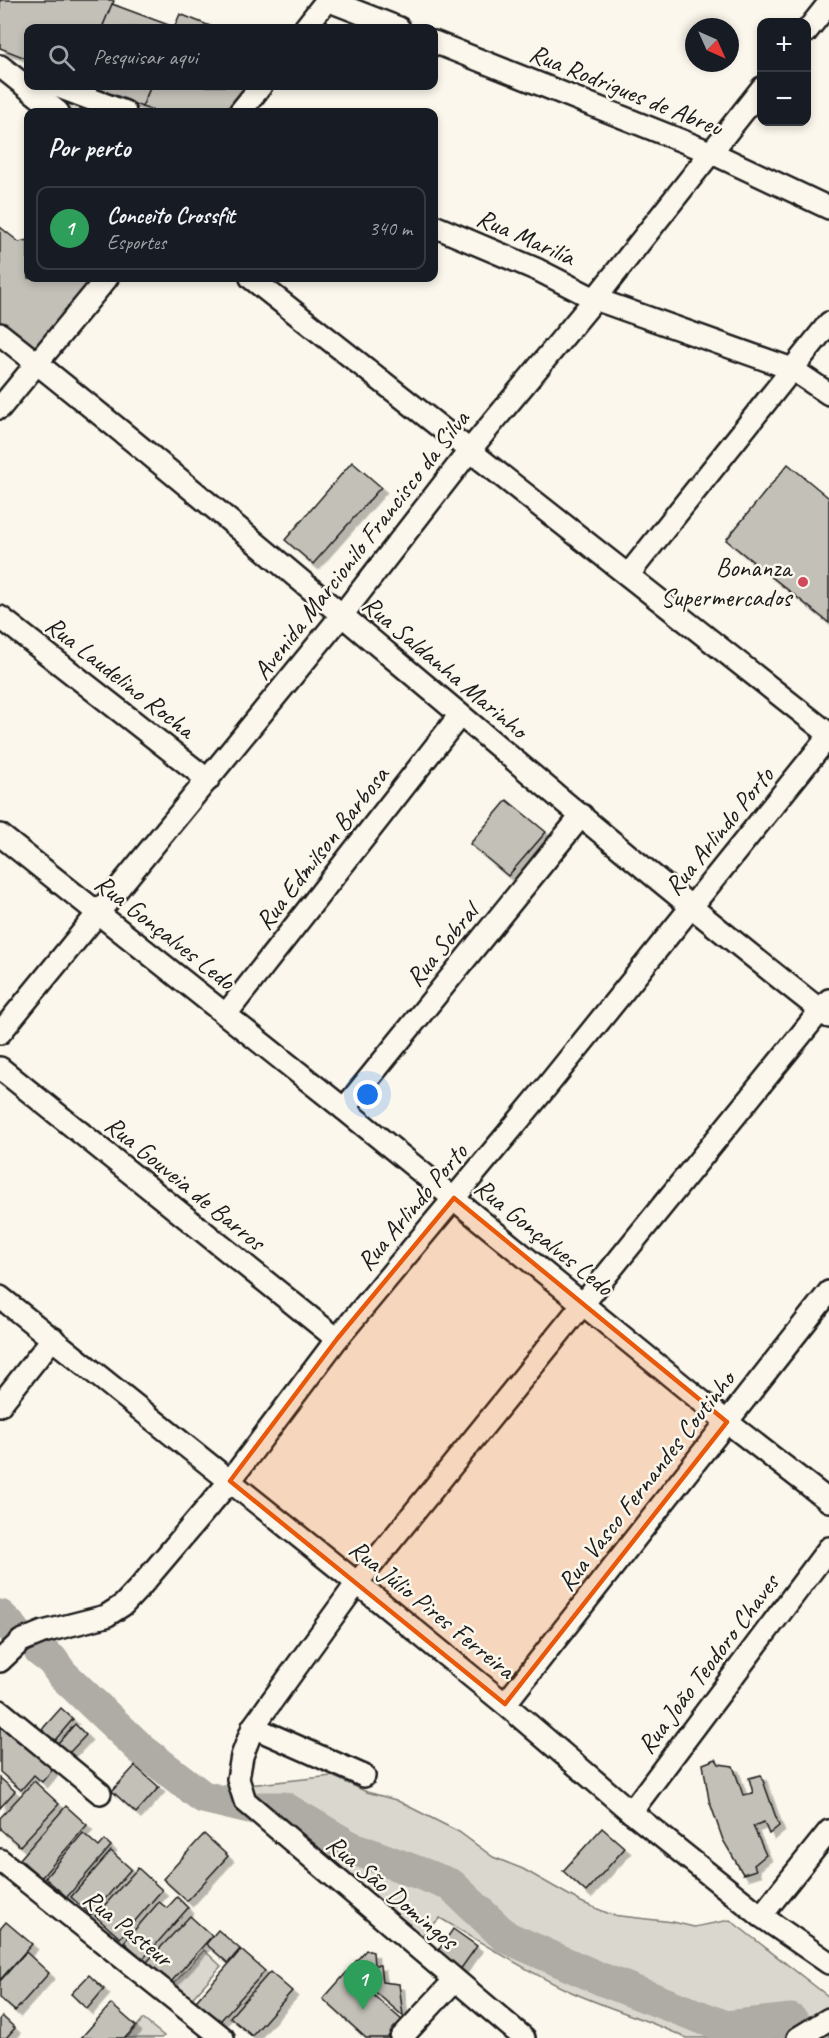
<!DOCTYPE html>
<html lang="pt">
<head>
<meta charset="utf-8">
<style>
	body { margin:0; font-family:Caveat,sans-serif; background:#20242c; color:#f1f3f6 }
	.controls { position:absolute; right:18px; top:18px; display:grid; overflow:hidden; border-radius:12px; box-shadow:0 3px 9px #0003 }
	.controls button { width:54px; height:54px; display:grid; place-items:center; padding:0; border:0; border-bottom:2px solid #363941; background:#171b24; color:#f1f3f6; font:30px sans-serif }
	.compass { position:absolute; left:685px; top:18px; width:54px; height:54px; border-radius:50%; background:#171b24; box-shadow:0 3px 9px #0003; rotate:135deg }
	.you { position:absolute; left:368px; top:1095px; width:21px; height:21px; margin:-15px; border:4px solid #fff; border-radius:50%; background:#1a73e8; box-shadow:0 0 0 9px #1a73e833 }
	.badge { display:grid; place-items:center; width:39px; height:39px; border-radius:50%; background:#7c3aed; color:#fff; font-size:20px; font-weight:700 }
	.pin { position:absolute; translate:-50% -50px; filter:drop-shadow(0 2px 3px #0008) }
	.pin::after { content:''; position:absolute; top:32px; width:21px; height:18px; background:inherit; clip-path:polygon(0 0,100% 0,50% 100%) }
	.list { margin:0; padding:0; list-style:none }
	h2 { display:flex; justify-content:space-between; align-items:center; height:78px; margin:0; padding:0 24px; font-size:26px }
	h2 small { font-size:20px; font-weight:400; color:#9ea1a6 }
	.list li { display:grid; grid-template-columns:39px 1fr auto; gap:18px; align-items:center; box-sizing:border-box; height:84px; margin:0 12px 12px; padding:0 12px; border:2px solid #363941; border-radius:12px }
	.list b { display:block; font-size:22px; white-space:nowrap }
	.list p { margin:0; font-size:20px; white-space:nowrap; color:#9ea1a6 }
	.list em { font-size:20px; font-style:normal; color:#9ea1a6 }
	.icon { flex:none; width:33px; height:33px; fill:none; stroke:currentColor; stroke-width:2; stroke-linecap:round; stroke-linejoin:round }
	.map { position:relative; flex:none; width:829px; height:2038px; overflow:hidden }
	.search { position:absolute; background:#171b24; box-shadow:0 3px 9px #0003; left:24px; top:24px; width:414px; height:66px; display:flex; align-items:center; gap:15px; box-sizing:border-box; padding:0 21px; border-radius:12px; color:#9ea1a6; font-size:22px }
	.panel { position:absolute; background:#171b24; box-shadow:0 3px 9px #0003; left:24px; top:108px; width:414px; height:174px; border-radius:12px }
	.map>svg:first-child { display:block }
</style>
</head>
<body>
<div class="map">
<svg width="829" height="2038" viewBox="0 0 829 2038">
	<defs>
		<filter id="shadow"><feDropShadow dx="5.5" dy="5.5" stdDeviation="0" flood-color="#0004"/></filter>
	</defs>
	<rect width="100%" height="100%" fill="#fbf7ec"/>
	<filter id="ink" filterUnits="userSpaceOnUse"><feTurbulence type="fractalNoise" baseFrequency=".0167" numOctaves="2"/><feDisplacementMap in="SourceGraphic" scale="12" xChannelSelector="R" yChannelSelector="G"/><feConvolveMatrix kernelMatrix="1 2 1 2 8 2 1 2 1" color-interpolation-filters="sRGB"/></filter>
	<g filter="url(#ink)">
		<g fill="#dad7ce" stroke="#7b7a75" stroke-width="1.5">
			<path d="M37 86 112 112H64Z"/>
			<path d="M332 1776 367 1792 396 1800 459 1832 493 1857 523 1869 581 1902 612 1915 673 1922 694 1927 730 1920 829 1997V2038H686C647 2019 606 2008 567 1990 523 1969 482 1943 440 1918L410 1947 263 1824 249 1785Z"/>
			<path d="M204 1950 221 1966 187 2004 169 1989Z"/>
			<path d="M143 2019 164 2036 162 2038H127Z"/>
		</g>
		<g fill="none" stroke-linecap="round" stroke-linejoin="round">
			<g stroke="#afaca5" stroke-width="33">
				<path d="M0 1616 13 1629"/>
				<path d="M40 1651 52 1660 62 1674 142 1750 203 1797 249 1808"/>
				<path d="M261 1808H284L350 1847 451 1885 506 1937 601 1979 726 2027 791 2020 808 2038"/>
			</g>
		</g>
		<g fill="#c3c0b8" stroke="#1c1c1c" stroke-width="1.5" filter="url(#shadow)">
			<path d="M0 0H112L114 1 102 28H28V59L0 48Z"/>
			<path d="M112 4 174 27 102 28Z"/>
			<path d="M180 14 215 28H174Z"/>
			<path d="M92 86H151L142 107Z"/>
			<path d="M151 86H253L232 112H157L142 107Z"/>
			<path d="M0 227 19 242 28 240V278H98L38 352 0 322Z"/>
			<path d="M352 462 381 487 313 564 285 540Z"/>
			<path d="M788 464 829 498V623L726 540Z"/>
			<path d="M507 800 546 832 508 876 470 844Z"/>
			<path d="M61 1708 73 1719 50 1746 37 1735Z"/>
			<path d="M0 1723 53 1769 42 1782 34 1775 21 1790 0 1772Z"/>
			<path d="M75 1724 86 1735 69 1753 58 1743Z"/>
			<path d="M716 1759 719 1764 733 1766 743 1795 753 1793 749 1778 761 1775 779 1826 769 1834 764 1822 753 1826 766 1855 754 1865 756 1870 743 1874 723 1840 709 1800 703 1764Z"/>
			<path d="M135 1766 159 1787 136 1813 112 1791Z"/>
			<path d="M0 1778 15 1791 0 1808Z"/>
			<path d="M34 1781 59 1804 20 1846 0 1829V1818Z"/>
			<path d="M66 1806 87 1825 41 1878 20 1859Z"/>
			<path d="M602 1828 625 1848 586 1892 563 1871Z"/>
			<path d="M83 1833 99 1847 105 1840 111 1846 67 1897 45 1878Z"/>
			<path d="M204 1834 228 1856 187 1901 163 1879Z"/>
			<path d="M111 1851 131 1869 91 1915 71 1897Z"/>
			<path d="M138 1868 162 1890 120 1938 95 1916Z"/>
			<path d="M177 1897 188 1908 143 1959 124 1942 159 1902 167 1908Z"/>
			<path d="M190 1916 212 1936 170 1983 147 1962Z"/>
			<path d="M6 1922 32 1944 0 1980V1929Z"/>
			<path d="M453 1929 477 1946 455 1977 431 1961Z"/>
			<path d="M218 1930 240 1949 228 1963 206 1944Z"/>
			<path d="M241 1950 265 1971 213 2029 190 2008Z"/>
			<path d="M366 1950 373 1952 374 1965H380L382 1982 399 1984 403 2016 349 1969Z"/>
			<path d="M26 1952 49 1973 15 2011 0 1998V1981Z"/>
			<path d="M270 1972 292 1991 252 2036 230 2017Z"/>
			<path d="M347 1972 403 2021 387 2038H366L323 1999Z"/>
			<path d="M89 1975 104 1989 87 2009 71 1994Z"/>
			<path d="M111 2004 136 2026 125 2038H81Z"/>
			<path d="M2 2016 15 2028 6 2038H0V2019Z"/>
		</g>
		<g fill="none" stroke-linecap="round" stroke-linejoin="round">
			<defs>
				<g id="minor">
					<path d="M327 0 399 28"/>
					<path d="M305 28 327 0"/>
					<path d="M806 32 829 3"/>
					<path d="M434 42 710 152 829 208"/>
					<path d="M0 66 58 112"/>
					<path d="M56 86 125 112"/>
					<path d="M240 112 261 86"/>
					<path d="M434 226 538 270 595 299 792 369 829 394"/>
					<path d="M251 278 829 734"/>
					<path d="M0 334C281 556 547 796 829 1017"/>
					<path d="M0 408 107 278"/>
					<path d="M628 575 829 323"/>
					<path d="M0 617 208 780"/>
					<path d="M0 835 344 1109 727 1422 829 1501"/>
					<path d="M226 1014 460 715"/>
					<path d="M0 1033 342 615 470 450 595 299 762 88"/>
					<path d="M0 1068 337 1339"/>
					<path d="M344 1109 582 815"/>
					<path d="M0 1297 357 1583 505 1704 631 1812 761 1916 829 1963"/>
					<path d="M0 1405 53 1338"/>
					<path d="M0 1661 21 1641 43 1632 106 1616 123 1605 140 1587 230 1481 337 1339 548 1085 829 736"/>
					<path d="M505 1704 829 1292"/>
					<path d="M0 1711 100 1793"/>
					<path d="M253 1727 364 1776"/>
					<path d="M631 1812 829 1548"/>
					<path d="M0 1860 223 2038"/>
					<path d="M761 1916 829 1831"/>
					<path d="M401 2038 454 1981"/>
					<path d="M524 2038 245 1801 238 1779 242 1756 253 1727 357 1583 829 1000"/>
					<path d="M798 2038 829 2019"/>
				</g>
			</defs>
			<use href="#minor" stroke="#1c1c1c" stroke-width="26"/>
			<use href="#minor" stroke="#fbf7ec" stroke-width="21"/>
		</g>
	</g>
	<path fill="#e8590c" fill-opacity="0.2" stroke="#e8590c" stroke-width="4.5" stroke-linejoin="round" d="M454 1198 727 1422 505 1704 230 1481 337 1339Z"/>
	<circle fill="#d1495b" stroke="#fbf7ec" stroke-width="2" cx="803" cy="582" r="6"/>
	<g text-anchor="middle" dominant-baseline="central" stroke-width="5" stroke-linejoin="round" paint-order="stroke">
		<g font-size="26" fill="#1c1c1c" stroke="#fbf7ec">
			<text transform="translate(626 90) rotate(22)">Rua Rodrigues de Abreu</text>
			<text transform="translate(526 237) rotate(24)">Rua Marilía</text>
			<text transform="translate(361 545) rotate(-52)">Avenida Marcionilo Francisco da Silva</text>
			<text transform="translate(445 667) rotate(40)">Rua Saldanha Marinho</text>
			<text transform="translate(120 677) rotate(38)">Rua Laudelino Rocha</text>
			<text transform="translate(719 831) rotate(-51)">Rua Arlindo Porto</text>
			<text transform="translate(322 848) rotate(-52)">Rua Edmilson Barbosa</text>
			<text transform="translate(165 932) rotate(38)">Rua Gonçalves Ledo</text>
			<text transform="translate(442 945) rotate(-51)">Rua Sobral</text>
			<text transform="translate(185 1183) rotate(39)">Rua Gouveia de Barros</text>
			<text transform="translate(412 1207) rotate(-50)">Rua Arlindo Porto</text>
			<text transform="translate(544 1237) rotate(39)">Rua Gonçalves Ledo</text>
			<text transform="translate(646 1481) rotate(-52)">Rua Vasco Fernandes Coutinho</text>
			<text transform="translate(432 1609) rotate(39)">Rua Júlio Pires Ferreira</text>
			<text transform="translate(708 1664) rotate(-53)">Rua João Teodoro Chaves</text>
			<text transform="translate(392 1892) rotate(40)">Rua São Domingos</text>
			<text transform="translate(128 1928) rotate(39)">Rua Pasteur</text>
		</g>
		<g font-size="26" fill="#1c1c1c" stroke="#fbf7ec" text-anchor="end">
			<text x="791" y="567">Bonanza<tspan x="791" dy="30">Supermercados</tspan></text>
		</g>
	</g>
</svg>
<div class="controls">
<button>+</button>
<button>−</button>
</div>
<svg class="compass" viewBox="-18 -18 36 36"><path d="M0-13l5 13h-10z" fill="#e53935"/><path d="M0 13l5-13h-10z" fill="#9ea1a6"/></svg>
<div class="you"></div>
<div class="pin badge" style="left:363px;top:2010px;background:#2e9e5b">1</div>
<div class="search"><svg class="icon" aria-label="search" viewBox="0 0 24 24"><circle cx="10" cy="10" r="6"/><path d="M15 15l6 6"/></svg>Pesquisar aqui</div>
<section class="panel">
<h2>Por perto<small></small></h2>
<ul class="list">
<li><span class="badge" style="background:#2e9e5b">1</span><div><b>Conceito Crossfit</b><p>Esportes</p></div><em>340 m</em></li>
</ul>
</section>
</div>
</body>
</html>
